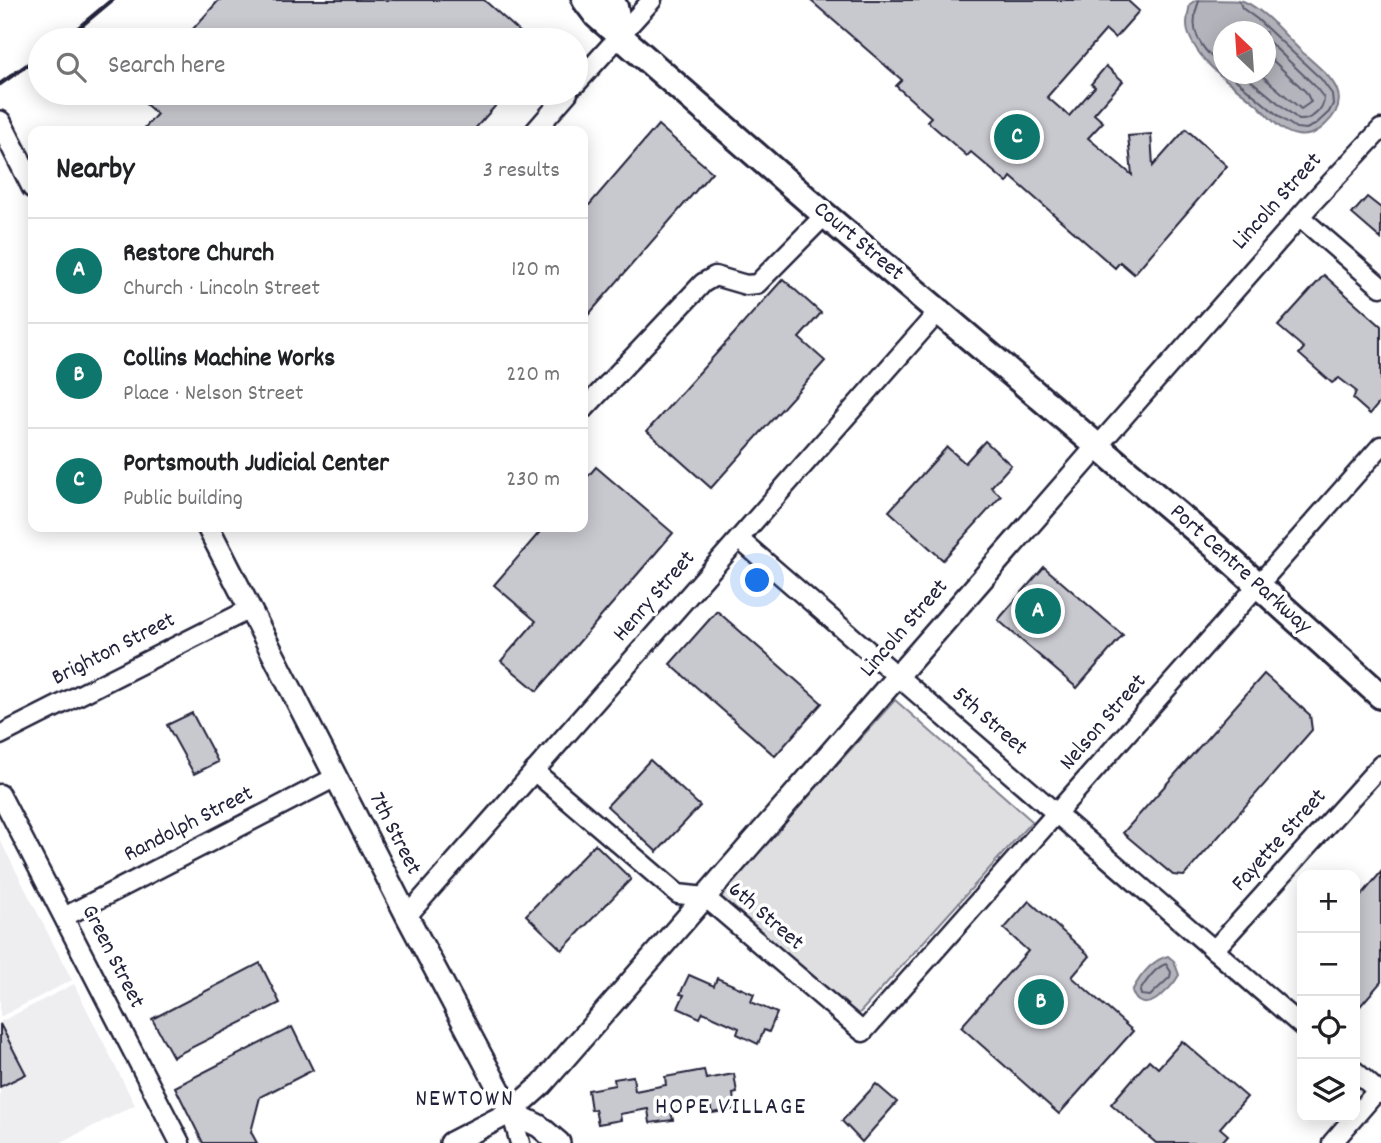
<!DOCTYPE html>
<html lang="en">
<head>
<meta charset="utf-8">
<style>
	body { margin:0; font-family:Dekko,sans-serif; background:#f2f2f2; color:#202124 }
	.controls { position:absolute; right:21px; bottom:21px; display:grid; overflow:hidden; border-radius:14px; box-shadow:0 4px 18px #0003 }
	.controls button { width:63px; height:63px; display:grid; place-items:center; padding:0; border:0; border-bottom:2px solid #e0e0e0; background:#fff; color:#202124; font:35px sans-serif }
	.compass { position:absolute; left:1213px; top:21px; width:63px; height:63px; border-radius:50%; background:#fff; box-shadow:0 4px 18px #0003; rotate:335deg }
	.you { position:absolute; left:758px; top:581px; width:24px; height:24px; margin:-18px; border:5px solid #fff; border-radius:50%; background:#1a73e8; box-shadow:0 0 0 10px #1a73e833 }
	.badge { display:grid; place-items:center; width:46px; height:46px; border-radius:50%; background:#0f766e; color:#fff; font-size:23px; font-weight:700 }
	.pin { position:absolute; translate:-50% -50%; border:4px solid #fff; box-shadow:0 2px 7px #0006 }
	.list { margin:0; padding:0; list-style:none }
	h2 { display:flex; justify-content:space-between; align-items:center; height:91px; margin:0; padding:0 28px; font-size:30px }
	h2 small { font-size:23px; font-weight:400; color:#757577 }
	.list li { display:grid; grid-template-columns:46px 1fr auto; gap:21px; align-items:center; box-sizing:border-box; height:105px; padding:0 28px; border-top:2px solid #e0e0e0 }
	.list b { display:block; font-size:26px; white-space:nowrap }
	.list p { margin:0; font-size:23px; white-space:nowrap; color:#757577 }
	.list em { font-size:23px; font-style:normal; color:#757577 }
	.icon { flex:none; width:38px; height:38px; fill:none; stroke:currentColor; stroke-width:2; stroke-linecap:round; stroke-linejoin:round }
	.map { position:relative; flex:none; width:1381px; height:1143px; overflow:hidden }
	.search { position:absolute; background:#fff; box-shadow:0 4px 18px #0003; left:28px; top:28px; width:560px; height:77px; display:flex; align-items:center; gap:18px; box-sizing:border-box; padding:0 24px; border-radius:38px; color:#757577; font-size:26px }
	.panel { position:absolute; background:#fff; box-shadow:0 4px 18px #0003; left:28px; top:126px; width:560px; height:406px; border-radius:14px }
	.map>svg:first-child { display:block }
</style>
</head>
<body>
<div class="map">
<svg width="1381" height="1143" viewBox="0 0 1381 1143">
	<rect width="100%" height="100%" fill="#fff"/>
	<filter id="ink" filterUnits="userSpaceOnUse"><feTurbulence type="fractalNoise" baseFrequency=".0143" numOctaves="2"/><feDisplacementMap in="SourceGraphic" scale="14" xChannelSelector="R" yChannelSelector="G"/><feConvolveMatrix kernelMatrix="1 2 1 2 8 2 1 2 1" color-interpolation-filters="sRGB"/></filter>
	<g filter="url(#ink)">
		<g fill="#eeeef1">
			<path d="M0 840 72 980 0 1017Z"/>
			<path d="M74 984 135 1105 60 1143H0V1022Z"/>
		</g>
		<path fill="#dfdfe2" stroke="#80808e" stroke-width="2" d="M895 700 1032 821 856 1017 719 896Z"/>
		<g fill="#b4b4bc" stroke="#7a7a88" stroke-width="2" fill-rule="evenodd">
			<path d="M1196 0C1207 0 1234 0 1243 1 1265 10 1283 34 1300 50 1323 72 1359 94 1325 125 1317 133 1308 137 1297 135 1280 133 1268 114 1255 103 1231 83 1201 65 1189 35 1185 26 1188 14 1190 4ZM1224 32H1266V74H1224Z"/>
			<path d="M1168 956 1174 961 1179 975C1171 990 1141 1020 1132 991 1140 976 1152 960 1168 956Z"/>
		</g>
		<g fill="none" stroke-linecap="round" stroke-linejoin="round">
			<g stroke="#5c5c6f" stroke-width="2">
				<path d="M1199 0C1198 6 1195 10 1195 16 1191 38 1208 55 1224 68"/>
				<path d="M1229 74 1281 118 1296 128 1306 129 1315 125 1329 112 1333 104 1332 94 1321 79 1257 19 1242 8 1239 0"/>
				<path d="M1243 74 1299 120C1310 121 1324 110 1324 98L1314 85 1266 39"/>
				<path d="M1260 74 1301 109 1311 102 1306 92 1266 54"/>
				<path d="M1166 964 1171 972 1170 977 1150 996 1141 995 1140 991C1146 981 1156 967 1166 964Z"/>
			</g>
		</g>
		<g fill="#c8c8cf" stroke="#22223b" stroke-width="2">
			<path d="M219 0H484L529 40H183Z"/>
			<path d="M810 0H1127L1139 11 1115 38 1106 30 1047 97 1069 116 1095 87 1091 84 1106 66 1123 81 1094 114 1103 122 1088 138 1132 175 1128 136 1151 134 1153 166 1186 129 1227 166 1134 274 1120 262 1115 268 1011 177 1007 183 971 152 967 156 927 121 931 117 896 86 902 80Z"/>
			<path d="M133 93H507L473 131H142L157 114Z"/>
			<path d="M658 125 712 172 583 321V212Z"/>
			<path d="M1367 197 1381 208V239L1352 214Z"/>
			<path d="M1324 275 1381 326V401L1370 414 1353 399 1356 391 1339 378 1332 383 1299 354 1304 348 1278 326Z"/>
			<path d="M783 279 821 313 799 338 825 361 711 488 647 431Z"/>
			<path d="M985 441 1011 465 991 487 1001 496 943 560 889 511 947 447 965 463Z"/>
			<path d="M596 467 673 533 537 691 501 661 536 621 494 585 544 527H583V482Z"/>
			<path d="M1044 567 1123 635 1077 688 998 620Z"/>
			<path d="M717 611 822 703 775 756 670 664Z"/>
			<path d="M1264 674 1310 715 1312 730 1184 876 1173 875 1123 833Z"/>
			<path d="M192 713 218 762 194 774 167 725Z"/>
			<path d="M650 760 700 806 657 852 607 806Z"/>
			<path d="M595 844 631 879 562 950 526 915Z"/>
			<path d="M1381 872V982L1355 1012V903Z"/>
			<path d="M1029 901 1090 956 1072 977 1133 1031 1059 1114 961 1027 1028 951 1004 929Z"/>
			<path d="M260 963 280 1003 173 1057 152 1019Z"/>
			<path d="M689 975 714 986 717 978 754 994 751 1002 777 1013 769 1032 764 1030 758 1044 737 1034 739 1028 703 1012 700 1018 678 1008 684 995 680 994Z"/>
			<path d="M0 1024 26 1074 0 1087Z"/>
			<path d="M292 1027 313 1070 260 1097 251 1132 257 1143H203L175 1087Z"/>
			<path d="M1182 1041 1247 1097 1220 1128 1228 1135 1221 1143H1156L1111 1104 1149 1060 1158 1068Z"/>
			<path d="M704 1070 706 1079 734 1074 737 1093 733 1094 735 1109 712 1113 710 1105 671 1112 673 1120 650 1123 648 1109 620 1114 621 1120 598 1124 595 1109 591 1110 588 1090 615 1085 614 1079 633 1076 635 1091 666 1085 665 1077Z"/>
			<path d="M876 1084 897 1102 862 1142 842 1121Z"/>
		</g>
		<g fill="none" stroke-linecap="round" stroke-linejoin="round">
			<defs>
				<g id="minor">
					<path d="M576 84 652 0"/>
					<path d="M535 131 568 93"/>
					<path d="M1300 217 1381 287"/>
					<path d="M586 407 703 283 715 276 746 285 757 284 825 215"/>
					<path d="M1098 446 1310 205 1381 129"/>
					<path d="M739 539 1302 1026"/>
					<path d="M0 735 250 609"/>
					<path d="M534 771 678 894 705 897 863 1032 1381 446"/>
					<path d="M0 794 180 1143"/>
					<path d="M407 916 939 311"/>
					<path d="M64 917 336 777"/>
					<path d="M1214 950 1381 765"/>
					<path d="M1355 1071 1381 1094"/>
					<path d="M511 1112 520 1143"/>
					<path d="M1332 1143 1377 1091"/>
				</g>
				<g id="tertiary">
					<path d="M0 122 33 187"/>
					<path d="M208 527 407 916 511 1112 539 1126 559 1143"/>
					<path d="M451 1143 511 1112 542 1084 1098 446"/>
				</g>
				<g id="secondary">
					<path d="M585 0 597 16 825 215 1215 546 1381 696"/>
					<path d="M610 0 615 7 621 35"/>
				</g>
			</defs>
			<use href="#minor" stroke="#22223b" stroke-width="23"/>
			<use href="#tertiary" stroke="#22223b" stroke-width="26"/>
			<use href="#secondary" stroke="#22223b" stroke-width="30"/>
			<use href="#minor" stroke="#fff" stroke-width="18"/>
			<use href="#tertiary" stroke="#fff" stroke-width="21"/>
			<use href="#secondary" stroke="#fff" stroke-width="24"/>
			<g stroke="#22223b" stroke-width="4.5">
				<path d="M64 40 112 0"/>
				<path d="M0 84 40 56"/>
			</g>
		</g>
	</g>
	<g text-anchor="middle" dominant-baseline="central" stroke-width="7" stroke-linejoin="round" paint-order="stroke">
		<g font-size="23" fill="#22223b" stroke="#fff">
			<text transform="translate(1278 202) rotate(-48)">Lincoln Street</text>
			<text transform="translate(858 242) rotate(40)">Court Street</text>
			<text transform="translate(1240 570) rotate(42)">Port Centre Parkway</text>
			<text transform="translate(655 597) rotate(-49)">Henry Street</text>
			<text transform="translate(905 629) rotate(-49)">Lincoln Street</text>
			<text transform="translate(114 650) rotate(-27)">Brighton Street</text>
			<text transform="translate(989 722) rotate(41)">5th Street</text>
			<text transform="translate(1104 723) rotate(-49)">Nelson Street</text>
			<text transform="translate(189 825) rotate(-27)">Randolph Street</text>
			<text transform="translate(394 834) rotate(63)">7th Street</text>
			<text transform="translate(1280 841) rotate(-48)">Fayette Street</text>
			<text transform="translate(765 917) rotate(41)">6th Street</text>
			<text transform="translate(112 957) rotate(63)">Green Street</text>
		</g>
		<g font-size="24" letter-spacing="2" fill="#22223b" stroke="#fff">
			<text x="465" y="1100">NEWTOWN</text>
			<text x="731" y="1108">HOPE VILLAGE</text>
		</g>
	</g>
</svg>
<div class="controls">
<button>+</button>
<button>−</button>
<button><svg class="icon" aria-label="locate" viewBox="0 0 24 24"><circle cx="12" cy="12" r="6"/><path d="M12 2v4M12 18v4M2 12h4M18 12h4"/></svg></button>
<button><svg class="icon" aria-label="layers" viewBox="0 0 24 24"><path d="M12 4l9 5-9 5-9-5zM3 14l9 5 9-5"/></svg></button>
</div>
<svg class="compass" viewBox="-18 -18 36 36"><path d="M0-13l5 13h-10z" fill="#e53935"/><path d="M0 13l5-13h-10z" fill="#757577"/></svg>
<div class="you"></div>
<div class="pin badge" style="left:1038px;top:611px">A</div>
<div class="pin badge" style="left:1041px;top:1002px">B</div>
<div class="pin badge" style="left:1017px;top:137px">C</div>
<div class="search"><svg class="icon" aria-label="search" viewBox="0 0 24 24"><circle cx="10" cy="10" r="6"/><path d="M15 15l6 6"/></svg>Search here</div>
<section class="panel">
<h2>Nearby<small>3 results</small></h2>
<ul class="list">
<li><span class="badge">A</span><div><b>Restore Church</b><p>Church · Lincoln Street</p></div><em>120 m</em></li>
<li><span class="badge">B</span><div><b>Collins Machine Works</b><p>Place · Nelson Street</p></div><em>220 m</em></li>
<li><span class="badge">C</span><div><b>Portsmouth Judicial Center</b><p>Public building</p></div><em>230 m</em></li>
</ul>
</section>
</div>
</body>
</html>
